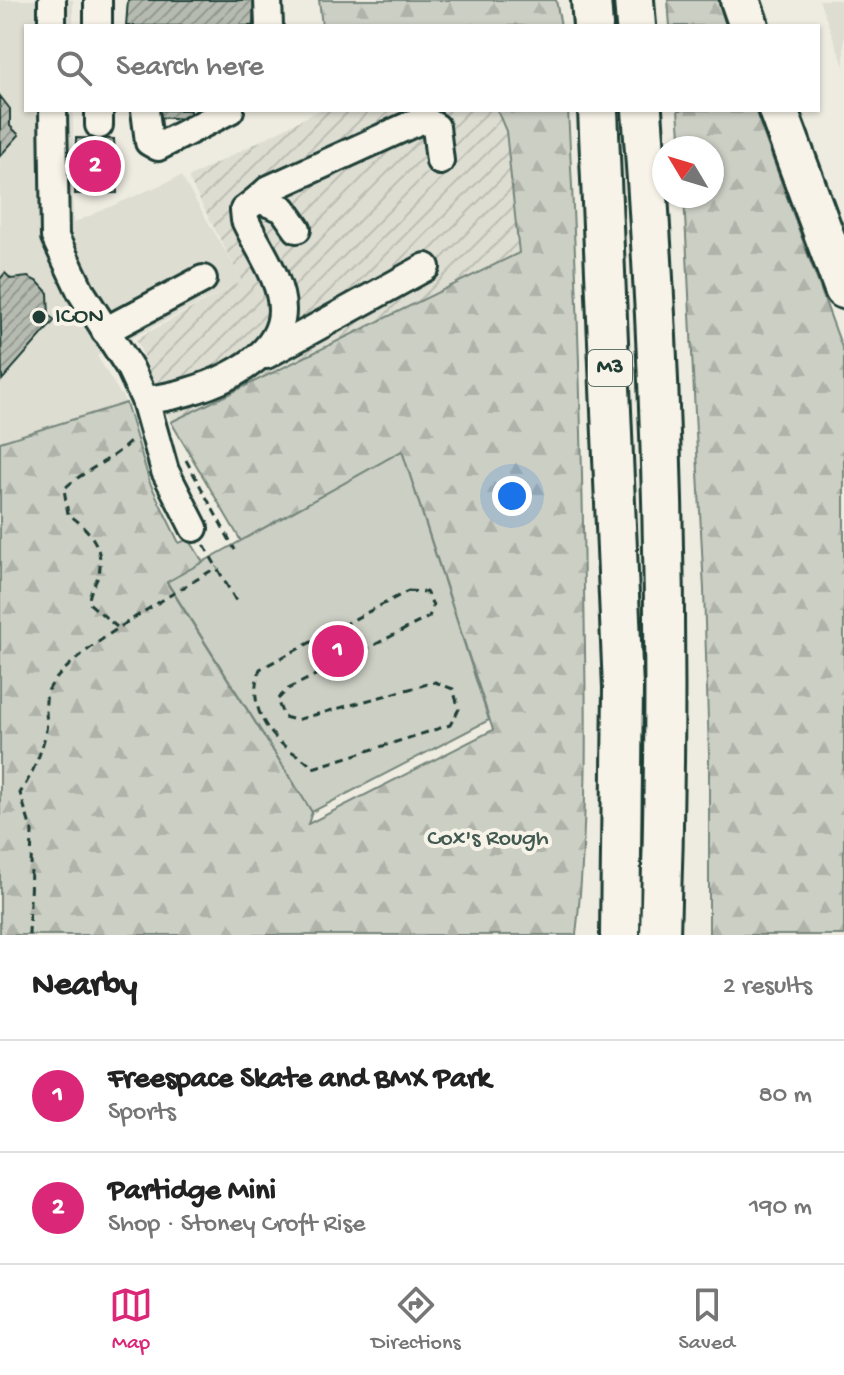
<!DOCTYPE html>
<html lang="en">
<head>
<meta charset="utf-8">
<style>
	body { margin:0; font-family:"Gochi Hand",sans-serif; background:#f6f6f6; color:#222 }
	.compass { position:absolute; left:652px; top:136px; width:72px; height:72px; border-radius:50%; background:#fff; box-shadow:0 2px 6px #0004; rotate:308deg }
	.you { position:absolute; left:512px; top:496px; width:28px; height:28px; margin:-20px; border:6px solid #fff; border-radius:50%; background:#1a73e8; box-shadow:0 0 0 12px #1a73e833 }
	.badge { display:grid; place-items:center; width:52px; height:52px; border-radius:50%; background:#db2777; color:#fff; font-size:26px; font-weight:700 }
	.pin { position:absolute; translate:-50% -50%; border:4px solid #fff; box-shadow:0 2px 8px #0006 }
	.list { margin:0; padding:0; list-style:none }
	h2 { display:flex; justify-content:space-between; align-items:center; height:104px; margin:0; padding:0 32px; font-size:34px }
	h2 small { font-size:26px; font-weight:400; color:#767676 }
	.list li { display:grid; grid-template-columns:52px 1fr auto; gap:24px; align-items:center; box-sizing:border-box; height:112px; padding:0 32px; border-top:2px solid #e0e0e0 }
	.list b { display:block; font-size:30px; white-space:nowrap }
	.list p { margin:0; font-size:26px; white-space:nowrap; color:#767676 }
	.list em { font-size:26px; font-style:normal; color:#767676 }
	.icon { flex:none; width:44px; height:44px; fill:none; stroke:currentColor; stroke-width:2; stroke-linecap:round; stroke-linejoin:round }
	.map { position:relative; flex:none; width:844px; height:935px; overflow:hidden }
	.search { position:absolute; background:#fff; box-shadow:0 2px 6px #0004; left:24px; right:24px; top:24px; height:88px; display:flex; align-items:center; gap:20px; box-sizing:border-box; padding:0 28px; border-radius:0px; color:#767676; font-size:30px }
	.sheet { height:328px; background:#fff }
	nav { display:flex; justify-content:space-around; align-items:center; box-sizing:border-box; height:112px; border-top:2px solid #e0e0e0; background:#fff; font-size:22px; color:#767676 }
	nav a { display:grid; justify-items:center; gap:4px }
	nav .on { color:#db2777 }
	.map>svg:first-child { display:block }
</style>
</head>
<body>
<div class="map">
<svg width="844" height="935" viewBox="0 0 844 935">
	<defs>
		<pattern id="industrial-furrows" width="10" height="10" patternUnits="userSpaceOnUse" patternTransform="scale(2)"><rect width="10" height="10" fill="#ddddd2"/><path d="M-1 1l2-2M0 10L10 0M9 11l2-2" fill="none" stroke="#bdbfb5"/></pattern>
		<pattern id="forest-firs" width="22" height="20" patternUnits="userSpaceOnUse" patternTransform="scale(2)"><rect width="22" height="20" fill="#cccfc4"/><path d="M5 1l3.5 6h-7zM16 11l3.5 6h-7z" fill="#afb3a9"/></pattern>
		<pattern id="building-hatch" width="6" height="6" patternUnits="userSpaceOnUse" patternTransform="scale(2)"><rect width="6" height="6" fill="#b5bbb0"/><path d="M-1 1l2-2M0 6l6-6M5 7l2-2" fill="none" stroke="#939990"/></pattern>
	</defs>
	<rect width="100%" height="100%" fill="#eeece1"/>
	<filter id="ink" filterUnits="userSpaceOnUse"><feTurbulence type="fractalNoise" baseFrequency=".0125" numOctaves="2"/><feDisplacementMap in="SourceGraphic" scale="16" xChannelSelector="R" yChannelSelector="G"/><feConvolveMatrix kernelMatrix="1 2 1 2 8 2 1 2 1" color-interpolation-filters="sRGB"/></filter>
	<g filter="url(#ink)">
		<g fill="#ddddd2">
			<path d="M0 0H73V26H26V110H73V223L181 176 243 281 97 356 126 403 0 442Z"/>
			<path d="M819 0H844V66Z"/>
		</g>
		<path fill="url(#industrial-furrows)" d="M320 110H497L506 131 519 253 171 422 136 339 242 281 188 178Z"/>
		<g fill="url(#forest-firs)" stroke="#76867c" stroke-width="2">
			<path d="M319 0H556L561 26H322Z"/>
			<path d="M668 0H718L726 26H670Z"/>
			<path d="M497 110H568C577 270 582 429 584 589 586 704 589 821 576 935H0V442L126 403 150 483 179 543 189 539 203 562 167 583 312 812 308 824 493 730 402 451 241 541 171 422 519 253 506 131Z"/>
			<path d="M678 110H755L844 353V935H709V754L704 590 684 196H712V148H681Z"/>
		</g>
		<path fill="#cccfc4" stroke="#76867c" stroke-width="2" d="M402 451 489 720 312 812 167 582Z"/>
		<g fill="url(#building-hatch)" stroke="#1f3d34" stroke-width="2">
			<path d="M128 0H254L253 26H126Z"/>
			<path d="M0 96 10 109V126L19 135 0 156Z"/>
			<path d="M153 110H190V119L153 117Z"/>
			<path d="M76 138 114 139 117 193 75 194Z"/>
			<path d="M5 273 11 279 28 277 38 282 48 293 49 316 55 320 2 380 0 279Z"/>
		</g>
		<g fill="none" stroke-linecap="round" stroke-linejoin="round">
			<defs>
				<g id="minor">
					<path d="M52 0V26"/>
					<path d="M98 0V26"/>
					<path d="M268 0 269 26"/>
					<path d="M53 110 55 237 81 292 130 368 145 400 165 471 194 528"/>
					<path d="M99 110V125"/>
					<path d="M145 110 149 142 158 147 230 110"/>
					<path d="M297 229 283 209 258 199 269 189 423 119 436 127 440 161"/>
					<path d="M105 331 203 279"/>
					<path d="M266 355 426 267"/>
					<path d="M145 400C191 396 282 367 282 310 282 279 257 247 245 220L244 210 258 199"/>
				</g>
				<g id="highway">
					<path d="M591 0 593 26"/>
					<path d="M634 0 636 26"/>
					<path d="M740 0 749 26"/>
					<path d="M598 110 623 688 620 935"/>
					<path d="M642 110C663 385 670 659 660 935"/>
					<path d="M778 110 844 289"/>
				</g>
			</defs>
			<use href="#minor" stroke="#1f3d34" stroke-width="32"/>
			<use href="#highway" stroke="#1f3d34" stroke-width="44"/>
			<g stroke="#1f3d34" stroke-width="3" stroke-dasharray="8 6" stroke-linecap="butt">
				<path d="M186 460 235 550"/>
				<path d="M204 545 236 601"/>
				<path d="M408 591 426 592 433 605 429 617 288 689 277 700 284 717 296 720 435 682 453 689 459 709 450 725 313 768C305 759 298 756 288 749 262 729 248 700 260 669Z"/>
				<path d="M117 627 89 603C89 589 96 585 99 573 105 547 87 527 68 514L64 489C85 469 112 461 133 439"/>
				<path d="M29 935 32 832 20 793C32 775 42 752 46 731 48 720 44 706 47 694 58 657 181 590 217 567"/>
			</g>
			<use href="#minor" stroke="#f7f3e8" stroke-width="26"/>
			<use href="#highway" stroke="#f7f3e8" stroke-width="38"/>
		</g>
	</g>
	<circle fill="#1f3d34" stroke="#f7f3e8" stroke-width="3" cx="39" cy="317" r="8"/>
	<g text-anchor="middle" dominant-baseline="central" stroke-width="8" stroke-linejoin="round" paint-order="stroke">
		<rect fill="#f7f3e8" stroke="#60746a" stroke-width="2" x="588" y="350" width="44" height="36" rx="6"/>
		<g font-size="22" font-weight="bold" fill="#1f3d34">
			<text x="610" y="368">M3</text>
		</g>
		<g font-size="24" fill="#1f3d34" stroke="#f7f3e8" text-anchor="start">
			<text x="55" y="317">ICON</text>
		</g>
		<g font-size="24" fill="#425a51" stroke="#f7f3e8">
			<text x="488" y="839">Cox's Rough</text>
		</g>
	</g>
</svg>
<svg class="compass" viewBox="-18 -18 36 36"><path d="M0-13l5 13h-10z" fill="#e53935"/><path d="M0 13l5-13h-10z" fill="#767676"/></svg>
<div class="you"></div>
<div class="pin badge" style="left:338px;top:651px">1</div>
<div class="pin badge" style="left:95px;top:166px">2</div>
<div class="search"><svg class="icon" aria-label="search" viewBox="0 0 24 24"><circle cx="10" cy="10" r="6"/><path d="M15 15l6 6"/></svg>Search here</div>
</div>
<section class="sheet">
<h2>Nearby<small>2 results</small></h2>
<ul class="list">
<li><span class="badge">1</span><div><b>Freespace Skate and BMX Park</b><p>Sports</p></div><em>80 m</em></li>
<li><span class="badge">2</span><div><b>Partidge Mini</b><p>Shop · Stoney Croft Rise</p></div><em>190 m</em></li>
</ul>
</section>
<nav>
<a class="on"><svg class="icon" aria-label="map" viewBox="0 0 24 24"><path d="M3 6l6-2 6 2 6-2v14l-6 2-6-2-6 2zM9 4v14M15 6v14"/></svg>Map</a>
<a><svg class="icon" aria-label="directions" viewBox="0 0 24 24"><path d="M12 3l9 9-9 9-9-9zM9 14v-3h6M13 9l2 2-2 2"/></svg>Directions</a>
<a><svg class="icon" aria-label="saved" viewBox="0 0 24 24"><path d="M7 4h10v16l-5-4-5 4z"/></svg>Saved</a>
</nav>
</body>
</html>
